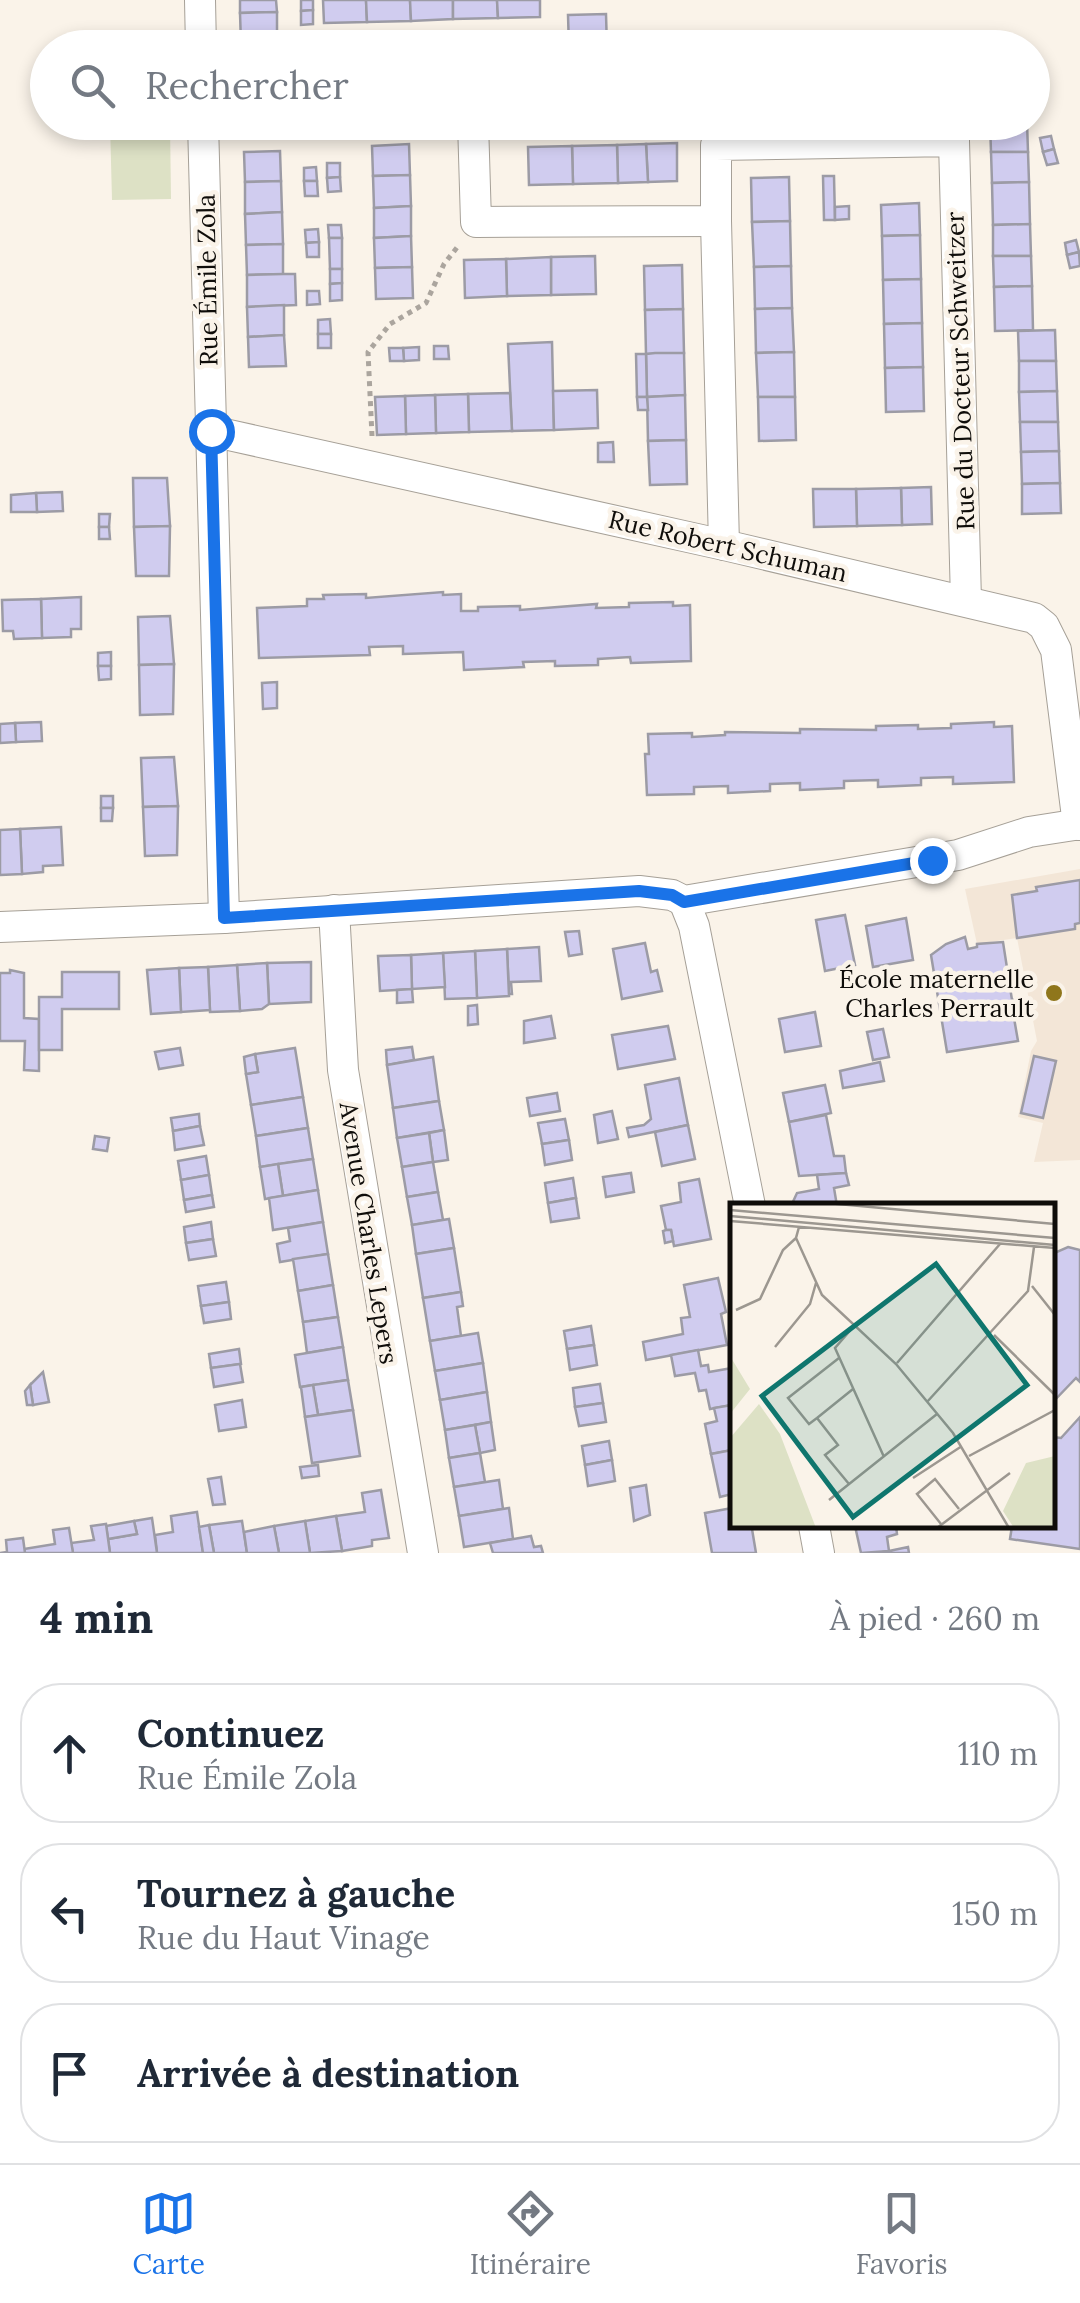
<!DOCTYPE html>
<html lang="fr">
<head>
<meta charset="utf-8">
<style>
	body { margin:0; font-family:Lora,serif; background:#f6f6f7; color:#1f2937 }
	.stop { position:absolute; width:30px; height:30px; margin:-22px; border:8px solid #1a73e8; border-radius:50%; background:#fff }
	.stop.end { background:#1a73e8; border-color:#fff; box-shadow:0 2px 10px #0008 }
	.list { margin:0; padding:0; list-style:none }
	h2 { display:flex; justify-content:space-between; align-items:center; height:130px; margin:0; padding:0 40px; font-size:42px }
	h2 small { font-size:32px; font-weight:400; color:#747a83 }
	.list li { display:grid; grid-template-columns:65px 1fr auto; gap:30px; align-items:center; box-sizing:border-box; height:140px; margin:0 20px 20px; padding:0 20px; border:2px solid #e0e1e3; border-radius:40px }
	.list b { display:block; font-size:38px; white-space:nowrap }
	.list p { margin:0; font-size:32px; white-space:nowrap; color:#747a83 }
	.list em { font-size:32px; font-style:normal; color:#747a83 }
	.icon { flex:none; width:55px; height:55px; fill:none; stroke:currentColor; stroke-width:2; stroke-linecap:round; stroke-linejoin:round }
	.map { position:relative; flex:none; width:1080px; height:1553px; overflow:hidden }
	.search { position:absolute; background:#fff; box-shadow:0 5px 15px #0003; left:30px; right:30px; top:30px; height:110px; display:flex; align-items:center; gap:25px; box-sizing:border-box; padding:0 35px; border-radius:55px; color:#747a83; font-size:38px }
	.sheet { height:610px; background:#fff }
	nav { display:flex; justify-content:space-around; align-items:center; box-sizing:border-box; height:140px; border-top:2px solid #e0e1e3; background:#fff; font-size:28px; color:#747a83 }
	nav a { display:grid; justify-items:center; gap:5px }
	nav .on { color:#1a73e8 }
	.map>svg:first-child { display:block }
</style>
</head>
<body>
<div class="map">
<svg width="1080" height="1553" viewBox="0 0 1080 1553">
	<rect width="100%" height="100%" fill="#faf3e9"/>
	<path fill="#f3e6d7" d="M1080 869V1160L1034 1162 1043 1123 1018 1117 1031 1051 1037 1041 1017 938 977 944 965 889Z"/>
	<path fill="#dde1c5" d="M110 123H170L171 199 112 200Z"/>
	<g fill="#d0ccef" stroke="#9c9ba5" stroke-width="2.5">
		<path d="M240 0H276L277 12 240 13Z"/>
		<path d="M301 0H313V10L301 11Z"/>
		<path d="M323 0H366L367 22 324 23Z"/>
		<path d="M366 0H410L411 21 367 22Z"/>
		<path d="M410 0H453V19L411 21Z"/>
		<path d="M453 0H497L498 18 453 19Z"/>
		<path d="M497 0H540V17L498 18Z"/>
		<path d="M313 10V24L301 25V11Z"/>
		<path d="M277 12V42L241 44 240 13Z"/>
		<path d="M606 14 607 48H569L568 15Z"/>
		<path d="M849 39V48H805L804 40Z"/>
		<path d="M277 42 278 48H241V44Z"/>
		<path d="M990 122H1027L1028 152H991Z"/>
		<path d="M1051 136 1054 149 1043 152 1040 138Z"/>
		<path d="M677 143V181L648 182 646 144Z"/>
		<path d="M409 144 410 175 373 176 372 146Z"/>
		<path d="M646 144 648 182 618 183 617 145Z"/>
		<path d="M617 145 618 183 573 184 572 146Z"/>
		<path d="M572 146 573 184 529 185 528 147Z"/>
		<path d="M1054 149 1058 163 1047 165 1043 152Z"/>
		<path d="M280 151 281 181 245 182 244 152Z"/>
		<path d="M991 152H1028L1029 182 992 183Z"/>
		<path d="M327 163H340V177L327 178Z"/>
		<path d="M316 167 317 181H304V168Z"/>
		<path d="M410 175 411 206 374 208 373 176Z"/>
		<path d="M823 176H834L835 220H824Z"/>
		<path d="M340 177 341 191 328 192 327 178Z"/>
		<path d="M789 177 790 221 752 222 751 178Z"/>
		<path d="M281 181 282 212 245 214V182Z"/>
		<path d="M304 181H317L318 196H305Z"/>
		<path d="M1029 182 1030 224 993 225 992 183Z"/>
		<path d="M919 203 920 235 882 236 881 205Z"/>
		<path d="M411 206V236L374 238V208Z"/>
		<path d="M849 206V219L835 220V207Z"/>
		<path d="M282 212 283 244 246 245 245 214Z"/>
		<path d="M790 221 791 266 754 267 752 222Z"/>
		<path d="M1030 224 1031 256H993V225Z"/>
		<path d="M328 225H341L342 238H329Z"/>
		<path d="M318 229 319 242 306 243 305 230Z"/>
		<path d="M920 235 921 279 883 280 882 236Z"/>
		<path d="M411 236 412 267 375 268 374 238Z"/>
		<path d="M329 238H342V269H330Z"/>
		<path d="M1076 240 1079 252 1067 255 1065 243Z"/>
		<path d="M319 242V257H307L306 243Z"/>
		<path d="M283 244V274L247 275 246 245Z"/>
		<path d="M1079 252 1080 266 1070 268 1067 255Z"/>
		<path d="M595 256 596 294 551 295V257Z"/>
		<path d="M993 256H1031L1032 286 994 287Z"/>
		<path d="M551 257V295L507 296 506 259Z"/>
		<path d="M506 259 507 296 465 298 464 260Z"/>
		<path d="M682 265 683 309 645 310 644 266Z"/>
		<path d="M791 266 792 308 755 309 754 267Z"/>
		<path d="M412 267 413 298 376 299 375 268Z"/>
		<path d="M330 269H342V283L330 284Z"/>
		<path d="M283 274H295L296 305 247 307V275Z"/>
		<path d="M921 279 922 323 884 324 883 280Z"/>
		<path d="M342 283V300L330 301V284Z"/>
		<path d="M1032 286 1033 330 995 331 994 287Z"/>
		<path d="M307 291H319L320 304 307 305Z"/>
		<path d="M284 305V335L248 337 247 307Z"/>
		<path d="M792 308 794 352 756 353 755 309Z"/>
		<path d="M683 309 684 353 646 354 645 310Z"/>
		<path d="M330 319 331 334H318V320Z"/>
		<path d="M922 323 923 367 885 368 884 324Z"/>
		<path d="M1055 330 1056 361H1019L1018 331Z"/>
		<rect x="318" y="334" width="13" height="14"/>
		<path d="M284 335 286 366 249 367 248 337Z"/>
		<path d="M552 342 554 430 512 431 508 344Z"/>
		<path d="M434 346H448L449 359H434Z"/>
		<path d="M419 347V360L404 361 403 348Z"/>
		<path d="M389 348H403L404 361H390Z"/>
		<path d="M794 352 795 397H758L756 353Z"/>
		<path d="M655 353H684L685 395 647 397 646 354Z"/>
		<path d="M636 354H646L647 397H637Z"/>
		<path d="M1019 361H1056L1057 391 1019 392Z"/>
		<path d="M923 367 924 411 886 412 885 368Z"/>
		<path d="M597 390 598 428 554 430 553 391Z"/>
		<path d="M1057 391 1058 422H1020L1019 392Z"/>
		<path d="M510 393 512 431 469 432 468 394Z"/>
		<path d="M468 394 469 432 436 433 435 395Z"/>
		<path d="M435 395 436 433 406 434 405 396Z"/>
		<path d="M685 395 686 440 648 441 647 397Z"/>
		<path d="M405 396 406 434 377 435 375 397Z"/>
		<path d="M637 397H647L648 410H638Z"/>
		<path d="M758 397H795L796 440 759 441Z"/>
		<path d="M1020 422H1058L1059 451 1021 452Z"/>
		<path d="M686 440 687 484 650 485 648 441Z"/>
		<path d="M613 442 614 462H598V443Z"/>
		<path d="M1059 451 1060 483 1022 484 1021 452Z"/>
		<path d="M133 478H167L170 526 134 527Z"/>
		<path d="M1060 483 1061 513 1022 514V484Z"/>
		<path d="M931 487 932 524 902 525 901 488Z"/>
		<path d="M901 488 902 525 857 526 856 489Z"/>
		<path d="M813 489H856L857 526 814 527Z"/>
		<path d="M62 492 63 511 37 512 36 493Z"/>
		<path d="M36 493 37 512H11V495Z"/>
		<path d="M99 514H110L109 527H99Z"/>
		<path d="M170 526 169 576H136L134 527Z"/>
		<path d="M99 527H109L110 539H99Z"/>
		<path d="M443 592V595L461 594V611H478V607L520 606V610L597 604 596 608 629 607V603L673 602V606L690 605 691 661 631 663 630 657 598 659V665L555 666V661L523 662 524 667 464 670 463 652 403 654V646L369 647 370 655 259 658 257 608 307 606V599H324L323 595 366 594V598Z"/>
		<path d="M81 597V629H71V637L42 638 41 599Z"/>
		<path d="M41 599 42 638 14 639 13 631H3L2 600Z"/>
		<path d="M170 616 174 664 139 665 138 617Z"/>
		<path d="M111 652V666H98V653Z"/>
		<path d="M174 664 173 714 140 715 139 665Z"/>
		<path d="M98 666H111V679L99 680Z"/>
		<path d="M277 682V708L263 709 262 683Z"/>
		<path d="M41 722 42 741 16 742 15 723Z"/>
		<path d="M994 722V727L1012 726 1014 782 953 784V777L921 778V785L878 787V780L844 781V788L800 790V783L770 784V791L728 793V786L694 787V794L647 795 645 754H649L648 734 692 733V737L725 735V732L800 733V729L876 730V726L918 725V729L951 728V724Z"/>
		<path d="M15 723 16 742 0 743V724Z"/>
		<path d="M174 757 178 806 143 807 141 758Z"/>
		<rect x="101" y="796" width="12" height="12"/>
		<path d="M178 806 177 855 145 856 143 807Z"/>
		<path d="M101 808H113L112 821H101Z"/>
		<path d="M61 827 63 865 43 866V872L22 874 20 829Z"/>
		<path d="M20 829 22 874 0 875V830Z"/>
		<path d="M1080 880V923L1075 924V929L1017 938 1012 895 1037 891 1036 887Z"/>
		<path d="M845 915 855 965 825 971 816 920Z"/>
		<path d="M906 918 913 960 873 967 866 926Z"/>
		<path d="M579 931 582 954 569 956 565 932Z"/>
		<path d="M965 937 968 949 977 947V944L1003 942 1012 1000 1029 998 1032 1016 1014 1018 1018 1041 947 1052 931 955 946 944Z"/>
		<path d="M645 943 651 972 657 970 662 991 622 999 613 949Z"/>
		<path d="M539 947 541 981 511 982 512 994H509L507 949Z"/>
		<path d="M507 949 509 996 477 998 475 951Z"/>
		<path d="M475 951 477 998 445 999 443 953Z"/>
		<path d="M443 953 445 987 412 989 411 955Z"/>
		<path d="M411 955 412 989 380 991 378 956Z"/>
		<path d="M311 962V1002L269 1004 267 963Z"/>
		<path d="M267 963 269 1004 262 1009 240 1011 237 965Z"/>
		<path d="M237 965 240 1011 210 1012 208 967Z"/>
		<path d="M208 967 210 1010 181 1012 179 968Z"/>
		<path d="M179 968 181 1012 151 1014 147 970Z"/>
		<path d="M10 970 24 973V1018L39 1019V1071L24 1070 25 1041H0V973H10Z"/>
		<path d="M62 972H119V1009H62V1050H39V997H62Z"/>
		<path d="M412 989 413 1002 397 1003V990Z"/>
		<path d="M477 1005 478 1024 468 1025V1006Z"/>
		<path d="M815 1012 821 1046 785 1052 779 1019Z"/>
		<path d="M551 1016 555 1038 524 1043V1021Z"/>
		<path d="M668 1026 675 1059 618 1069 612 1035Z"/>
		<path d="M883 1029 889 1057 873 1060 867 1032Z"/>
		<path d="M412 1047 414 1060 387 1065 386 1050Z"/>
		<path d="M180 1048 183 1065 159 1069 155 1052Z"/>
		<path d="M295 1048 303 1097 251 1105 246 1074 258 1072 255 1054Z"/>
		<path d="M255 1054 258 1072 246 1074 244 1057Z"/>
		<path d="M1034 1056 1056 1061 1043 1118 1021 1113Z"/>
		<path d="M433 1057 439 1101 393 1108 387 1065Z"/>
		<path d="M880 1062 884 1081 843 1088 840 1071Z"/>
		<path d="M679 1078 688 1125 629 1137 627 1128 644 1125 651 1119 645 1085Z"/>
		<path d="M825 1085 831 1113 789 1122 783 1093Z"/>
		<path d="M557 1093 560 1111 530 1116 527 1098Z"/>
		<path d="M303 1097 308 1128 256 1136 251 1105Z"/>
		<path d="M439 1101 444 1130 397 1138 393 1108Z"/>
		<path d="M612 1111 618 1139 598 1143 594 1115Z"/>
		<path d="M199 1114 200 1126 173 1131 171 1118Z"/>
		<path d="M826 1115 834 1156H844L846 1173 799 1176 789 1122Z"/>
		<path d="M565 1119 569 1140 542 1144 538 1123Z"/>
		<path d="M688 1125 695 1159 662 1166 655 1132Z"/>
		<path d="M200 1126 204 1145 175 1150 173 1131Z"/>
		<path d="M308 1128 313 1159 260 1167 256 1136Z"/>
		<path d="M444 1130 448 1160 433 1162 429 1133Z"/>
		<path d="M429 1133 433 1162 402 1167 397 1138Z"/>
		<path d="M95 1136 109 1138 107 1151 93 1149Z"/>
		<path d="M569 1140 572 1160 545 1165 542 1144Z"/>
		<path d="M206 1156 209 1175 181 1180 178 1161Z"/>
		<path d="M313 1159 318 1190 283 1196 278 1164Z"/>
		<path d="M433 1162 438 1192 407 1197 402 1167Z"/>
		<path d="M278 1164 283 1196 265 1199 260 1167Z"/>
		<path d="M631 1173 634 1192 606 1197 603 1177Z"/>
		<path d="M846 1173 849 1185 834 1188 837 1206H791L797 1193 819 1189 817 1175Z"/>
		<path d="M209 1175 212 1195 184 1200 181 1180Z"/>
		<path d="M573 1178 576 1198 548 1203 545 1183Z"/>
		<path d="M699 1179 711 1239 674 1246 671 1230H666L661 1206 681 1202 679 1183Z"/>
		<path d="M318 1190 323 1222 273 1230 269 1198Z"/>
		<path d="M438 1192 443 1220 412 1225 407 1197Z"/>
		<path d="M212 1195 214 1207 186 1212 184 1200Z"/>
		<path d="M576 1198 579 1218 551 1222 548 1203Z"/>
		<path d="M449 1219 454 1248 416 1254 412 1225Z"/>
		<path d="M211 1222 213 1239 186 1243 184 1227Z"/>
		<path d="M323 1222 328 1254 280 1262 277 1244 290 1241 288 1228Z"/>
		<path d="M666 1230H671L673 1241 665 1243 663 1231Z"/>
		<path d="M213 1239 216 1256 189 1260 186 1243Z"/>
		<path d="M1068 1247 1080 1250V1382L1076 1378 1052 1403V1254Z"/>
		<path d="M454 1248 461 1292 423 1298 416 1254Z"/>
		<path d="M328 1254 333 1285 298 1291 293 1259Z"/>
		<path d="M718 1278 726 1312 721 1314 727 1345 646 1360 643 1342 683 1334 681 1318 690 1317 684 1285Z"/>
		<path d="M226 1282 229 1302 201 1306 198 1286Z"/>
		<path d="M333 1285 338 1317 303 1322 298 1291Z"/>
		<path d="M461 1292 463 1306 457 1307 461 1336 430 1341 423 1298Z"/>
		<path d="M229 1302 231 1319 204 1323 201 1306Z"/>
		<path d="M338 1317 343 1347 307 1353 303 1322Z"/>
		<path d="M591 1326 594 1345 567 1349 564 1331Z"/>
		<path d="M478 1333 483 1363 435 1371 430 1341Z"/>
		<path d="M594 1345 597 1365 570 1370 567 1349Z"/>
		<path d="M343 1347 348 1380 300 1387 295 1355Z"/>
		<path d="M239 1349 241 1364 211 1368 209 1354Z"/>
		<path d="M698 1350 701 1366 708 1365 709 1372 732 1368V1405L710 1409 706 1390 699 1391 695 1373 675 1376 671 1355Z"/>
		<path d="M483 1363 487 1392 440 1400 435 1371Z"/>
		<path d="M240 1364 243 1382 214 1387 211 1368Z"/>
		<path d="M43 1372 49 1402 33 1405 30 1385Z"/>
		<path d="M348 1380 353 1410 318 1415 313 1385Z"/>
		<path d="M600 1384 603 1403 575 1407 573 1388Z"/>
		<path d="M30 1385 33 1405H27L25 1391Z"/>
		<path d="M313 1385 318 1415 305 1417 301 1387Z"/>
		<path d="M487 1392 491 1422 445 1430 440 1400Z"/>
		<path d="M242 1400 246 1427 219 1431 215 1405Z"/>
		<path d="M603 1403 606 1422 579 1426 575 1407Z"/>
		<path d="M732 1405V1450L711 1454 705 1424 717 1421 714 1408Z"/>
		<path d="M353 1410 360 1456 312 1463 305 1417Z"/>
		<path d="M1080 1417V1549L1010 1539 1012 1526H1052V1437L1061 1438Z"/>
		<path d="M491 1422 495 1450 480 1453 475 1425Z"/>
		<path d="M475 1425 480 1453 449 1458 445 1430Z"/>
		<path d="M609 1441 612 1460 585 1465 582 1446Z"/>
		<path d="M732 1450V1494L720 1497 711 1454Z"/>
		<path d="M480 1453 485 1482 454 1487 449 1458Z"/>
		<path d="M612 1460 615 1481 588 1486 585 1465Z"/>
		<path d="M318 1465 319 1476 302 1478 300 1467Z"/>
		<path d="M221 1477 225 1504 213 1505 208 1479Z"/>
		<path d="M499 1480 503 1509 459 1516 454 1487Z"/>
		<path d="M646 1485 650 1515 634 1521 630 1488Z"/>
		<path d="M381 1490 389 1538 372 1540V1546L342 1551 336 1516 365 1512 362 1493Z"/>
		<path d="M731 1505H732V1526H756L752 1529 756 1553H712L705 1513 732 1508Z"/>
		<path d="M509 1508 513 1539 464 1547 459 1516Z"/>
		<path d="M197 1512 203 1553H157L155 1535 173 1532 171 1516Z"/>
		<path d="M336 1516 342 1551 310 1553 305 1521Z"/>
		<path d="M152 1518 157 1553H110L108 1539 137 1534 134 1521Z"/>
		<path d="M134 1521 137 1534 108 1539 106 1526Z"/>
		<path d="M242 1521 247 1553H214L209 1525Z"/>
		<path d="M305 1521 310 1553H279L274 1526Z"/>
		<path d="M106 1524 110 1553H73L71 1543 94 1540 91 1526Z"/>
		<path d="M209 1525 214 1553H203L199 1527Z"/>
		<path d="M274 1526 279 1553H247L244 1532Z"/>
		<path d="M855 1526H896L897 1534 887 1537 889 1551 861 1553Z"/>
		<path d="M69 1528 73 1553H25L24 1549 55 1544 53 1530Z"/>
		<path d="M531 1536 534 1547 541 1546 543 1553H493L490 1543Z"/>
		<path d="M23 1538 25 1553H0L7 1552 6 1540Z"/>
		<path d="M908 1547 909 1553H877L889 1551Z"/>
	</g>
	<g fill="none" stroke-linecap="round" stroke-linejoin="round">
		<defs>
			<g id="street">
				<path d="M200 0 201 48"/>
				<path d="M203 122 224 918"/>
				<path d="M473 122 476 222 716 221V145L954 141 966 601"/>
				<path d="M716 221 724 545"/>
				<path d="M211 431 724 545 1034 618 1044 626 1056 650 1078 825"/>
				<path d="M684 901 694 926 750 1206"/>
				<path d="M334 910 343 1070 423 1553"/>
				<path d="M0 927 224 918 639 891 672 895 684 901 958 855 1029 832 1080 824"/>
				<path d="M814 1526 819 1553"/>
			</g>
		</defs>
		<use href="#street" stroke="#a6a097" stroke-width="32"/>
		<path stroke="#aba59e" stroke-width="5" stroke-dasharray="5 5" stroke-linecap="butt" d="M372 436 368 352 390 324 426 303 444 264 459 245"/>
		<use href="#street" stroke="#fff" stroke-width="30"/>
	</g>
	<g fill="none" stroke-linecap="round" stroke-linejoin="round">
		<path stroke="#1a73e8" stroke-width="12" d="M211 431 224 918 639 891 672 895 684 902 932 860"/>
	</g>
	<circle fill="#8f761b" stroke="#faf3e9" stroke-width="4" cx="1054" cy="993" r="10"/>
	<g text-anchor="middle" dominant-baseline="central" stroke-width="9" stroke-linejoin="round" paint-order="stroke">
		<g font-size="25" fill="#0f0d0a" stroke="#faf3e9">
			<text transform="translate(207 280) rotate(-91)">Rue Émile Zola</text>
			<text transform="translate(960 371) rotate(-92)">Rue du Docteur Schweitzer</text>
			<text transform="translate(728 546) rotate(13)">Rue Robert Schuman</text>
			<text transform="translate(369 1233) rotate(81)">Avenue Charles Lepers</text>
		</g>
		<g font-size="25" fill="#0f0d0a" stroke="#faf3e9" text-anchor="end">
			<text x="1034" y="979">École maternelle<tspan x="1034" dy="29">Charles Perrault</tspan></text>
		</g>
	</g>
	<g transform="translate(730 1203)">
		<rect width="325" height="325" fill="#faf3e9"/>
		<path d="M0 153 20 186 0 211ZM29 201 50 231 86 325H0V235ZM325 253V325H284L273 308 296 260Z" fill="#dde1c5"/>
		<path fill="none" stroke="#9c9790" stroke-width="2.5" d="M97 0 325 21M0 7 325 35M0 13 325 42M0 18 325 45M69 24 66 35 92 92 166 161 223 230 279 325M302 83 325 112M6 107 30 96 53 47 66 35M124 123 105 145 154 254M264 132 325 192M45 144 80 101 86 80M109 155 58 195 79 221 87 215 108 242 95 252 119 281M167 160 270 41M197 199 298 88 304 44M87 215 123 186M239 253 325 207M183 275 232 243M99 297 207 211M211 321 187 291 205 276 229 306M207 325 280 270"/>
		<path fill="#0f766e" fill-opacity="0.15" stroke="#0f766e" stroke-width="5" d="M206 61 297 182 123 314 32 193Z"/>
		<rect width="325" height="325" fill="none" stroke="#0f0d0a" stroke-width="5"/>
	</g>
</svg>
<div class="stop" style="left:211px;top:431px"></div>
<div class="stop end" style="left:932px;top:860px"></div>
<div class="search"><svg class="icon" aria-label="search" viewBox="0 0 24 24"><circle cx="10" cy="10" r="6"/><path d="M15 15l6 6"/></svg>Rechercher</div>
</div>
<section class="sheet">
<h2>4 min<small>À pied · 260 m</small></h2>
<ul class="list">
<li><svg class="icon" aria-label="ahead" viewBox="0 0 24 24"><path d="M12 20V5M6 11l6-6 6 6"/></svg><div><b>Continuez</b><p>Rue Émile Zola</p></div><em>110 m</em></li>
<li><svg class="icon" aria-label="left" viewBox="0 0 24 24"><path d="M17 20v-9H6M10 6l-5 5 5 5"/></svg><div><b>Tournez à gauche</b><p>Rue du Haut Vinage</p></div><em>150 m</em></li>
<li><svg class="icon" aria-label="arrive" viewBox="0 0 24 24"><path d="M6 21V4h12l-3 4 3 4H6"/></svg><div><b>Arrivée à destination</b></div></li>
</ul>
</section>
<nav>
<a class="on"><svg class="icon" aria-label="map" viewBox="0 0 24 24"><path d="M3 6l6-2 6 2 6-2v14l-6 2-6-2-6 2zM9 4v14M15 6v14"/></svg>Carte</a>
<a><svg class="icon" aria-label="directions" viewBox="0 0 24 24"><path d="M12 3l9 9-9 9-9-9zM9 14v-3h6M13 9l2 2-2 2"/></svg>Itinéraire</a>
<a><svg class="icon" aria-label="saved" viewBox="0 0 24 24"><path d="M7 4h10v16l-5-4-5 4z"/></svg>Favoris</a>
</nav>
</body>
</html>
